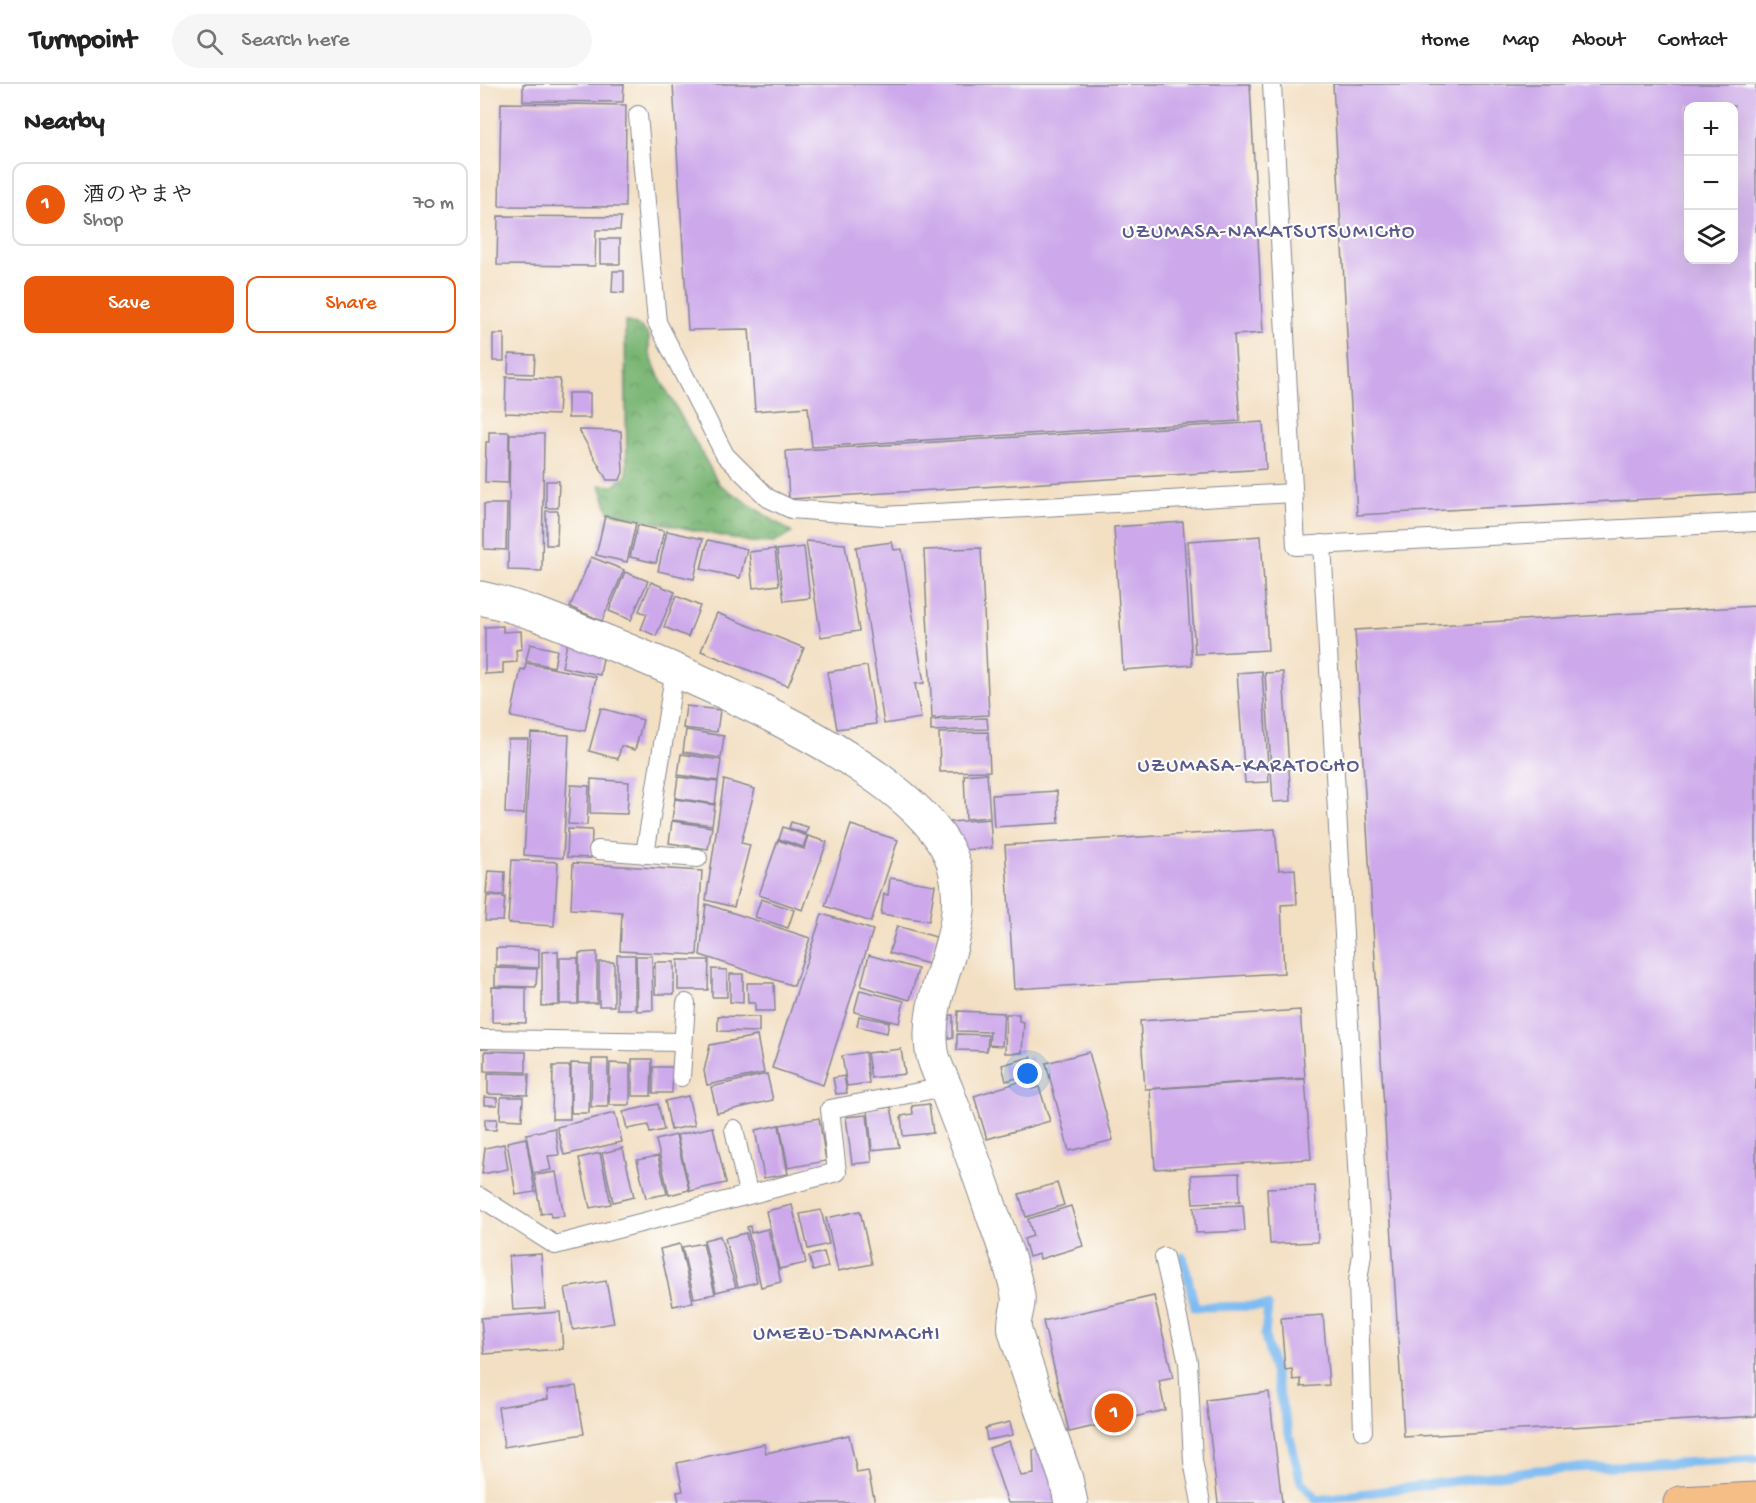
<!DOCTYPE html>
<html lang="en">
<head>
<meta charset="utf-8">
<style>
	body { margin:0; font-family:"Gochi Hand","Klee One",sans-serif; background:#f6f6f6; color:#222 }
	.controls { position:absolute; right:18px; top:18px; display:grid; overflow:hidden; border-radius:12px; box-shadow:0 6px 24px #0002 }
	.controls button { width:54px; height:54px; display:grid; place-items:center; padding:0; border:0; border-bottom:2px solid #e0e0e0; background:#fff; color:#222; font:30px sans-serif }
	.you { position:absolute; left:548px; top:990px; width:21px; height:21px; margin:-15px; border:4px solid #fff; border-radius:50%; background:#1a73e8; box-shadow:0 0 0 9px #1a73e833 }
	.badge { display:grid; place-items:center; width:39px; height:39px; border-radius:50%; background:#ea580c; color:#fff; font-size:20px; font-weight:700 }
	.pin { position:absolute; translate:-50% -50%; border:3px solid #fff; box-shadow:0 2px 6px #0006 }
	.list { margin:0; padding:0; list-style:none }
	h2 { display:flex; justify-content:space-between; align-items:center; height:78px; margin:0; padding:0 24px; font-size:26px }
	h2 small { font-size:20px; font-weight:400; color:#767676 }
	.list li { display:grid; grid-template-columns:39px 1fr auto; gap:18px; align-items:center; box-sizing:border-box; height:84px; margin:0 12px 12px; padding:0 12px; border:2px solid #e0e0e0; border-radius:12px }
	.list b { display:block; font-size:22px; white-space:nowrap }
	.list p { margin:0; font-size:20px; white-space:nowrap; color:#767676 }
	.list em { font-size:20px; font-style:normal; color:#767676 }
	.actions { display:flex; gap:12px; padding:18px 24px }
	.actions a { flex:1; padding:14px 0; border:2px solid #ea580c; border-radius:12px; text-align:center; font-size:21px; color:#ea580c }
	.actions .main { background:#ea580c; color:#fff }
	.icon { flex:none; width:33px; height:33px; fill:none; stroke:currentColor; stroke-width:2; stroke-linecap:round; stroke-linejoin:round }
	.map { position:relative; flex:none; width:1276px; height:1419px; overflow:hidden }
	header { display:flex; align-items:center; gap:36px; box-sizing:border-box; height:84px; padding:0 30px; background:#fff; border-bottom:2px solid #e0e0e0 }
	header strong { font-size:28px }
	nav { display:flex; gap:33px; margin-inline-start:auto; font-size:21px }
	.search { width:420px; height:54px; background:#f6f6f6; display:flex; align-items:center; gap:15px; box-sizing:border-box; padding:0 21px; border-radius:33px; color:#767676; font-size:22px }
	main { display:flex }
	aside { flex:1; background:#fff }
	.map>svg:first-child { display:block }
</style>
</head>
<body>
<header>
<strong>Turnpoint</strong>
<div class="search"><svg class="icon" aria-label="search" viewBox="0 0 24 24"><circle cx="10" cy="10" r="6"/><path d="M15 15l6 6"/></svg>Search here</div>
<nav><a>Home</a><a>Map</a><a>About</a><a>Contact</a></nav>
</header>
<main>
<aside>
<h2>Nearby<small></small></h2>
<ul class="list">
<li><span class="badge">1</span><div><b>酒のやまや</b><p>Shop</p></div><em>70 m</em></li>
</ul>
<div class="actions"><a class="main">Save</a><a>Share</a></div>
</aside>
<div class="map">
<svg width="1276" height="1419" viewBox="0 0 1276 1419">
	<defs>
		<pattern id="forest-crowns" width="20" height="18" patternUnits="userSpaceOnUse" patternTransform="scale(1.5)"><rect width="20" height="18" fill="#7ab674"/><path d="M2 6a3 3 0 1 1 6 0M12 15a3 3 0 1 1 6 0" fill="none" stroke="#639462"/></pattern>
	</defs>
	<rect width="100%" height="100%" fill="#fdfcf7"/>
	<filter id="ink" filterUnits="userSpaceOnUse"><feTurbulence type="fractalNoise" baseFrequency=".0167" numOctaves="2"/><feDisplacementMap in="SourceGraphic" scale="12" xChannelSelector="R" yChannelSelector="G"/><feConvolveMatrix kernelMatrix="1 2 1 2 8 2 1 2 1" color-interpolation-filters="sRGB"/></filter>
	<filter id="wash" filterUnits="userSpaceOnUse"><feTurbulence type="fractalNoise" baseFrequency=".008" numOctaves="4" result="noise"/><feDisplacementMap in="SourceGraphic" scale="24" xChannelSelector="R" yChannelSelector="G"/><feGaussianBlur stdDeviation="1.35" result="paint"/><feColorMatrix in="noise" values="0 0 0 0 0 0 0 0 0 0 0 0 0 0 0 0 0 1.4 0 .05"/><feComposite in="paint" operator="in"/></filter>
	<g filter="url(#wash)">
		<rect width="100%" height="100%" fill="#f3dfc2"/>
		<path fill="url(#forest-crowns)" stroke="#4a7269" stroke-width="1.5" d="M145 237 161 243 169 252V268L179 293 239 400 312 449 294 459 270 458 129 428 120 401 134 402 147 391Z"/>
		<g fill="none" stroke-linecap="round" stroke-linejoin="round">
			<path stroke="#7ebbf1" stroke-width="9" d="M703 1173 715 1223 788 1222 785 1252 821 1398 837 1416 1055 1386 1276 1375"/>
		</g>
		<g id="blocks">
			<g fill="#cda9eb" fill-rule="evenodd">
				<path d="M43 0H144L143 18 43 17Z"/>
				<path d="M193 0H770L783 249 754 251 760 337 332 363 328 323 275 327 269 245 208 246Z"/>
				<path d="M853 0H1276V409L877 431ZM1208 22H1254V176H1208Z"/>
				<path d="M21 19 146 21 145 123 19 122Z"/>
				<path d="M18 132 141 133 140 146H116L115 182 17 181Z"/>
				<rect x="120" y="155" width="20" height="25"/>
				<path d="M133 187H144V209L132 208Z"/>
				<rect x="13" y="250" width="11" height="27"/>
				<path d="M29 270 55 271 54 290 28 289Z"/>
				<path d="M26 293 80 295 78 331 25 329Z"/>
				<rect x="88" y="309" width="22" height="25"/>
				<path d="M783 338 786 385 309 415 306 367Z"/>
				<path d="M99 346 141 347 143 388 140 396H127Z"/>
				<path d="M9 348H29L28 399 5 398 6 358H9Z"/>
				<path d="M30 350H64L62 487 28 486Z"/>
				<path d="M66 397H79L78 424H66Z"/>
				<path d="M4 420H27L26 466 4 465Z"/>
				<path d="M66 427H78L77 461H66Z"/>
				<path d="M125 432 156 439 147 478 116 471Z"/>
				<path d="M703 438 712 581 643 586 634 443Z"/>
				<path d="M158 441 184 447 176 479 150 473Z"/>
				<path d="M187 447 223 455 214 495 178 487Z"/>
				<path d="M781 452 788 566 715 570 708 457Z"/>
				<path d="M228 456 267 465 260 494 221 485Z"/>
				<path d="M326 457 365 460 379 547 341 553Z"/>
				<path d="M412 458 414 466 422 465 444 599 435 600 441 634 404 640 376 463Z"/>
				<path d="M324 463 330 514 304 517 297 466Z"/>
				<path d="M501 464 509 631 452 634 444 466Z"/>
				<path d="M295 465 299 501 273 504 269 468Z"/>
				<path d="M111 473 144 486 122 537 90 523Z"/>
				<path d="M145 488 168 497 151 536 129 527Z"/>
				<path d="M171 498 195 508 176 552 161 545 167 530 159 527Z"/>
				<path d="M196 512 220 522 208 553 184 543Z"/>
				<path d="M1276 522V1332L924 1353 875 546Z"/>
				<path d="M237 529 324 564 308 602 221 567Z"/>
				<path d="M23 542V548L41 547 42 565 36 566 37 578 23 579V589L5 590V543Z"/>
				<path d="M88 555 125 563 120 591 82 583Z"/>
				<path d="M50 560 77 566 74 583 46 577Z"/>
				<path d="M46 579 116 593 105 647 31 633 41 585 45 586Z"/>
				<path d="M387 582 396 640 357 645 347 588Z"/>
				<path d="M782 587 789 698 765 699 757 589Z"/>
				<path d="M803 588 811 717 793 718 785 589Z"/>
				<path d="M206 622 240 626 237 648 203 644Z"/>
				<path d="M121 624 163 636 155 666 141 662 138 675 109 667Z"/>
				<path d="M507 634 508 645 451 647V636Z"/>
				<path d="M206 646 244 652 241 674 203 668Z"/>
				<path d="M508 648 510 687 460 688 459 649Z"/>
				<path d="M51 649 89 651 83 774 44 771Z"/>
				<path d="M28 655H48L44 730 25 729Z"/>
				<path d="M201 670 241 676 238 697 198 691Z"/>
				<path d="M507 689 510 733 486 735 484 691Z"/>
				<path d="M198 693 238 698 235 720 195 714Z"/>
				<path d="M111 695 149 698 147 730 110 729Z"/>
				<path d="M244 696 275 705 261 759 270 761 254 823 226 816Z"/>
				<path d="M91 701 109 702 107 741 88 740Z"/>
				<path d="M577 707 579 739 514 743 512 711Z"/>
				<path d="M195 715 235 721 232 741 192 736Z"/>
				<path d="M510 735 512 764 482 766 481 755H471L470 738Z"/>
				<path d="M192 737 232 743 228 765 189 759Z"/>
				<path d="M311 738 328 743 326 750 309 744Z"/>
				<path d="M371 741 418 756 391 838 345 822Z"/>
				<path d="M303 743 327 752 323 763 299 755Z"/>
				<path d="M88 745 112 746 111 774 87 773Z"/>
				<path d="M795 745 799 786 815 785 817 820 801 821 804 889 534 905 525 761Z"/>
				<path d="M328 752 347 758 323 826 279 811 298 756 324 765Z"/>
				<path d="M32 776 78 778 74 842 28 839Z"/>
				<path d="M93 779 222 787 217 871 140 867 142 828 91 825Z"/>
				<path d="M8 787 25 788 24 811 6 810Z"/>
				<path d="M410 794 455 801 449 837 401 830 404 810 408 811Z"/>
				<path d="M7 812 25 813 23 837H5Z"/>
				<path d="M281 815 314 826 308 844 275 833Z"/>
				<path d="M226 820 330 854 314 902 220 871Z"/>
				<path d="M342 830 393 846 343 1001 292 984Z"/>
				<path d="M417 842 456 853 449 880 409 869Z"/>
				<path d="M16 864 59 865V884L16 882Z"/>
				<path d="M78 867 79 921 62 922V868Z"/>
				<path d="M117 868V919H99V869Z"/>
				<rect x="137" y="871" width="18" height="54"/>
				<path d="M389 871 438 885 430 916 381 902Z"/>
				<path d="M156 872H172L173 926 157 927Z"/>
				<rect x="80" y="874" width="18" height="46"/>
				<path d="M198 876H229L228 906H198Z"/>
				<rect x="119" y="878" width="15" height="44"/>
				<rect x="175" y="878" width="19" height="32"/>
				<path d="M15 884 57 885 56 903 15 902Z"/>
				<path d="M232 885 247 886V913H232Z"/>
				<path d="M250 890H263V919L250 918Z"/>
				<path d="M267 899H294L295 927H275V919H268Z"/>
				<path d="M12 903 46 904V939L12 938Z"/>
				<path d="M380 906 424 917 419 939 374 928Z"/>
				<path d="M820 926 825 994 665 1005 660 937Z"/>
				<path d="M478 927 524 929 522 962 509 961 510 948 477 947Z"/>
				<path d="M526 930H539V937L544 938 542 969H525Z"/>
				<path d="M473 931V954H462V932Z"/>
				<path d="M238 932 279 933V948L238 947Z"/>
				<path d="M379 932 409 938 407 949 377 942Z"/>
				<path d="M477 950 508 951 507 967 477 966Z"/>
				<path d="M277 952 284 989 227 1001 224 987 230 961Z"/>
				<path d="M421 965 425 990 391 994 387 969Z"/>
				<path d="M5 967 46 968V988L5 987Z"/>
				<path d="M385 968 389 999 367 1002 362 972Z"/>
				<path d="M609 968 633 1056 589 1067 566 979Z"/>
				<path d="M551 973 556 989 526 997 522 981Z"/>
				<path d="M112 975H128V1023H111Z"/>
				<path d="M152 975H172L171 1012H152Z"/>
				<path d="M91 979 110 980 109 1029H91Z"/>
				<path d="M130 979 150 980V1021H129Z"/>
				<path d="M73 982H90V1035H72Z"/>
				<path d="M173 983H193L192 1009H173Z"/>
				<path d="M8 989 49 990 48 1011 8 1010Z"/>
				<path d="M287 990 293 1016 237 1029 231 1003Z"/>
				<path d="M364 992 367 1009 356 1010 353 994Z"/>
				<path d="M549 995 552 1005 559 1003 570 1037 507 1055 494 1012Z"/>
				<path d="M825 995 831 1075 675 1085 670 1005Z"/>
				<path d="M208 1012 215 1041 191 1046 185 1017Z"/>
				<path d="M4 1013 17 1014V1021H4Z"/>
				<path d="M21 1013H43L42 1036 20 1035Z"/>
				<path d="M178 1020 184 1046 170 1049 168 1041 147 1045 143 1028Z"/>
				<path d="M449 1020 453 1049 423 1052 421 1032 433 1030 432 1022Z"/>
				<path d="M411 1023 419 1063 392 1066 388 1026Z"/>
				<path d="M135 1029 142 1058 84 1071 77 1043Z"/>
				<path d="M387 1031 392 1078 372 1080 366 1033Z"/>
				<path d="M339 1034 346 1077 308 1084 300 1041Z"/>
				<path d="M5 1035H17L16 1046H5Z"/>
				<path d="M299 1041 308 1090 284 1094 275 1046Z"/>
				<path d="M233 1043 246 1099 210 1107 197 1051Z"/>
				<path d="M75 1044 79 1071 68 1072 71 1086 53 1089 46 1050Z"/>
				<path d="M196 1051 209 1106 189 1111 176 1056Z"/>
				<path d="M46 1054 55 1108 36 1111 27 1058Z"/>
				<path d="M24 1060 28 1085 2 1090 5 1064Z"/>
				<path d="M143 1064 154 1113 133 1118 122 1069Z"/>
				<path d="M120 1069 131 1120 110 1124 99 1074Z"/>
				<path d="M178 1072 187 1110 166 1114 157 1076Z"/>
				<path d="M76 1088 84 1132 71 1133 70 1128 61 1130 54 1091Z"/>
				<path d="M759 1089 760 1117 713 1119 711 1091Z"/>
				<path d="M577 1099 584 1121 546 1133 539 1110Z"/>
				<path d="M835 1102 838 1158 790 1160 787 1104Z"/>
				<path d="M312 1121 326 1179 299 1185 286 1127Z"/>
				<path d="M763 1121 765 1147 716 1149 714 1123Z"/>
				<path d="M591 1122 603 1162 560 1175 559 1170 549 1173 544 1155 553 1152 548 1135Z"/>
				<path d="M341 1126 349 1160 328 1165 320 1130Z"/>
				<path d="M380 1127 392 1180 358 1187 346 1134Z"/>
				<path d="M270 1142 271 1149 288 1145 301 1198 281 1203 267 1143Z"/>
				<path d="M266 1149 277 1198 258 1203 245 1154Z"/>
				<path d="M240 1152 256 1203 236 1208 224 1156Z"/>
				<path d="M223 1159 235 1210 214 1214 202 1163Z"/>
				<path d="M200 1160 213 1218 193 1222 180 1165Z"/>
				<path d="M344 1168 348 1183 333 1187 329 1172Z"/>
				<path d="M61 1170 65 1224 33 1226 29 1172Z"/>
				<path d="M126 1197 134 1239 93 1246 85 1204Z"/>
				<path d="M674 1212 693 1294 679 1297 685 1326 589 1348 563 1237Z"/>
				<path d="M80 1228 83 1265 4 1270 1 1234Z"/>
				<path d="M843 1231 849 1301 821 1303V1295L813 1296 812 1285 805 1286 801 1234Z"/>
				<path d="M96 1302 104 1350 24 1363 18 1323 68 1315 67 1306Z"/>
				<path d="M789 1308 802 1419H738L726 1316Z"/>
				<path d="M530 1338 533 1351 507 1356 505 1344Z"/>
				<path d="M369 1351 377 1389 388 1387 395 1419H199L197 1408 203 1407 197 1379 284 1360 286 1369Z"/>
				<path d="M529 1357 541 1392 554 1390 553 1366 569 1363 581 1419H528L509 1364Z"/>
			</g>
		</g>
	</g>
	<g filter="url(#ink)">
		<use href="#blocks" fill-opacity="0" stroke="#878790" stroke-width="1.5"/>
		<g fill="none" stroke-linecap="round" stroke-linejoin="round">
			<defs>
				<g id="service">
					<path d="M792 0 816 462 1276 438"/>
					<path d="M158 31 177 238 245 371 288 414 311 425 403 432 813 409"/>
					<path d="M842 460 882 1170 878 1197 883 1347"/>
					<path d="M118 766 218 774"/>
					<path d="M165 770 195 586"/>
					<path d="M0 955 203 958"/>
					<path d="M201 993 206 919"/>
					<path d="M254 1045 268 1109"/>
					<path d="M0 1113 75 1161 357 1088 350 1025 465 1003"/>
					<path d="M684 1173 708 1278 713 1377 721 1419"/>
				</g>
				<path id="minor" d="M0 514C49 524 96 546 142 564 225 598 453 692 475 785 492 853 443 904 452 967 454 981 462 994 467 1007 480 1042 495 1078 507 1114 516 1142 534 1184 538 1212 540 1223 532 1235 535 1247 550 1297 569 1346 586 1395L591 1419"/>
				<path id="primary" d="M1200 1419 1276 1415"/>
			</defs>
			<use href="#service" stroke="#878790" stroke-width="20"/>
			<use href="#minor" stroke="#878790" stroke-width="35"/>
			<use href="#primary" stroke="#878790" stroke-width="35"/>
			<use href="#service" stroke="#fff" stroke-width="18"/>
			<use href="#minor" stroke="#fff" stroke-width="33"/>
			<use href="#primary" stroke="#f6be87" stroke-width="33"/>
		</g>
	</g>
	<g text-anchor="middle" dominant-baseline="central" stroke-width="4.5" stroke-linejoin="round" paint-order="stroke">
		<g font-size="21" letter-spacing="1.5" fill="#595a8f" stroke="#fdfcf7">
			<text x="789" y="149">UZUMASA-NAKATSUTSUMICHO</text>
			<text x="769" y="683">UZUMASA-KARATOCHO</text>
			<text x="367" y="1251">UMEZU-DANMACHI</text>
		</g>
	</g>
</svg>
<div class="controls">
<button>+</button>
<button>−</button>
<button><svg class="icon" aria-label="layers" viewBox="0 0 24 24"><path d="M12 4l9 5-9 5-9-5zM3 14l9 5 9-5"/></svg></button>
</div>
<div class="you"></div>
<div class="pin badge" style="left:634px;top:1329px">1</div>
</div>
</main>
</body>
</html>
